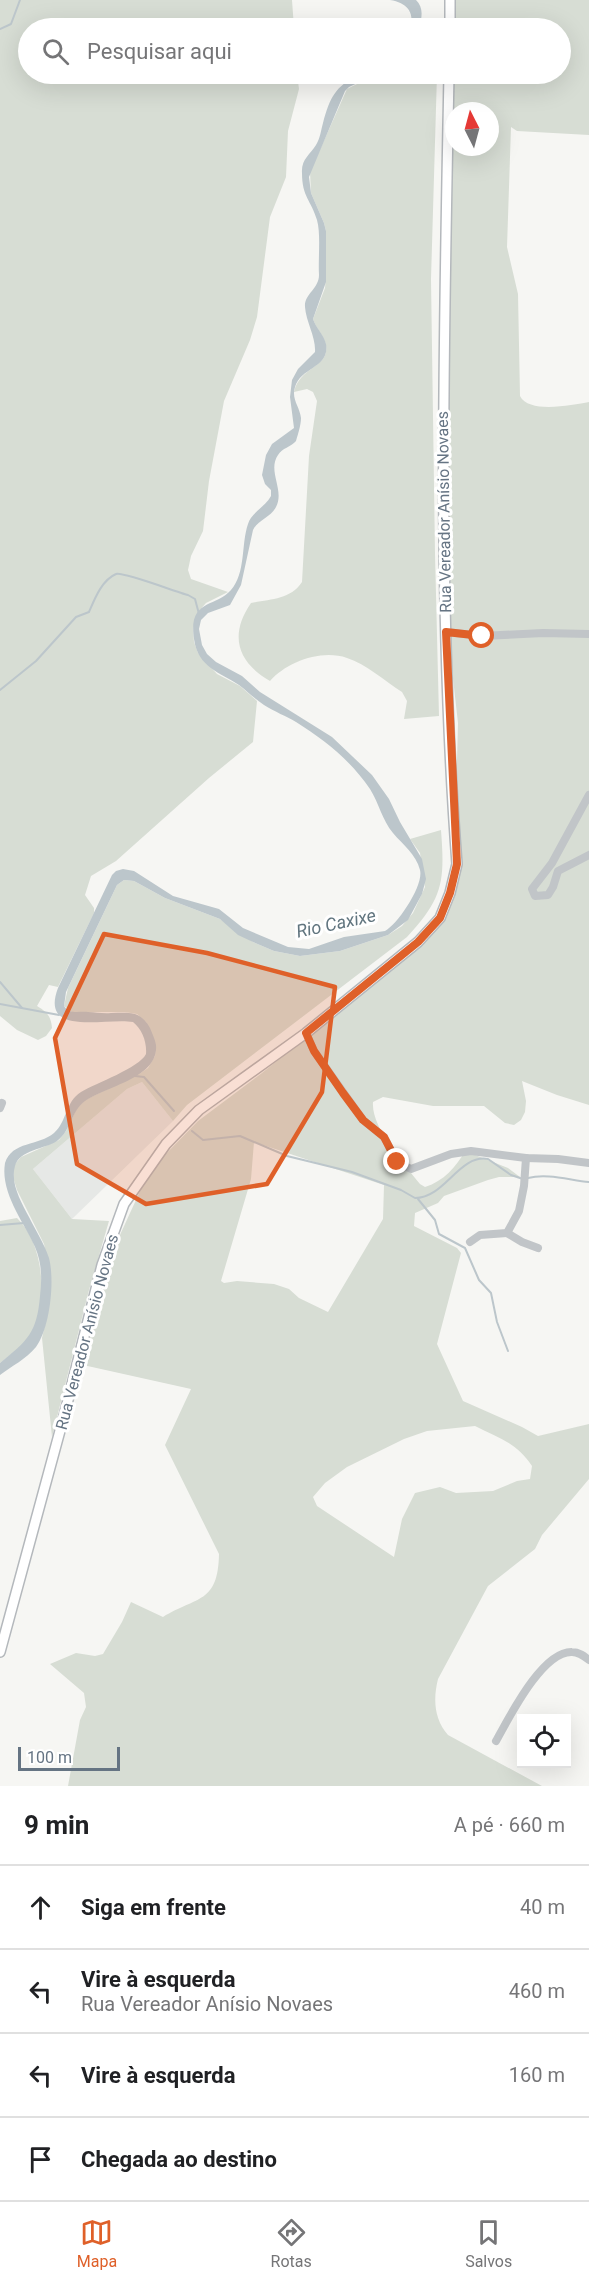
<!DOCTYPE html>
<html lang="pt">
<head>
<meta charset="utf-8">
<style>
	body { margin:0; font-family:Roboto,sans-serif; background:#f2f2f2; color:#202124 }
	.controls { position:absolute; right:18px; bottom:18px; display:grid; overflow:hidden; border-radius:0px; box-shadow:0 6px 24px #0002 }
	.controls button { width:54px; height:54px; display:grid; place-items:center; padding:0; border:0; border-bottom:2px solid #e0e0e0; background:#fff; color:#202124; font:30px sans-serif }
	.compass { position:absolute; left:445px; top:102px; width:54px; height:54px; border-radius:50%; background:#fff; box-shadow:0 6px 24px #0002; rotate:354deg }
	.scale { position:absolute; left:18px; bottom:15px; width:102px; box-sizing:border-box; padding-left:6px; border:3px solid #657483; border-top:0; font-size:16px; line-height:21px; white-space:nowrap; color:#657483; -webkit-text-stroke:4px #fff; paint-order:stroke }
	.stop { position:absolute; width:18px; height:18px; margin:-14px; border:4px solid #df6029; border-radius:50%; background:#fff }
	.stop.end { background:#df6029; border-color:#fff; box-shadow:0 2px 6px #0008 }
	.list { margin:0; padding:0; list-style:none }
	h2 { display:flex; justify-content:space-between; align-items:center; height:78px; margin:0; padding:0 24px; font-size:26px }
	h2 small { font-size:20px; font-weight:400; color:#757577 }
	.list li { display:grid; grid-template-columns:39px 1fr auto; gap:18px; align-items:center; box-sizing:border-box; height:84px; padding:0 24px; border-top:2px solid #e0e0e0 }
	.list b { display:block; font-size:22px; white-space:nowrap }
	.list p { margin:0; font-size:20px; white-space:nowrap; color:#757577 }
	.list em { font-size:20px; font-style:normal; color:#757577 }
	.icon { flex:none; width:33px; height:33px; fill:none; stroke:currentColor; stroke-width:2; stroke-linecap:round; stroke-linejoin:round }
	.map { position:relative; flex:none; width:589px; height:1786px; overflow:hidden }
	.search { position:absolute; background:#fff; box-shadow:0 6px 24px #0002; left:18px; right:18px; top:18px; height:66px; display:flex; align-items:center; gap:15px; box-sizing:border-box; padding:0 21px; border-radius:33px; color:#757577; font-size:22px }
	.sheet { height:414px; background:#fff }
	nav { display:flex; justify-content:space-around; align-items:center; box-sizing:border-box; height:84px; border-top:2px solid #e0e0e0; background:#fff; font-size:16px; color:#757577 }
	nav a { display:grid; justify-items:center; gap:3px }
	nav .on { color:#df6029 }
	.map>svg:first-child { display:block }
</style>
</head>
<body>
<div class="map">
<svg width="589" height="1786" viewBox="0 0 589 1786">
	<rect width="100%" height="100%" fill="#f6f6f3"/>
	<path fill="#e6e8e6" d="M142 1082 173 1121 72 1219 33 1169 127 1089Z"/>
	<g fill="#d7ddd4" fill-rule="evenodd">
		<path d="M0 0H292L294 28H28V74H297L299 89 288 131 286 177 270 217 257 317 250 340 224 401 209 481 203 531 191 556 188 570 191 579 228 592 206 603 199 611 193 629 194 642 198 653 217 674 240 686 257 701 253 742 209 778 116 861 91 876 85 895 94 908V913L58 987 49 985 37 1006C47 1012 51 1016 52 1028L46 1036 38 1040 17 1030 0 1016Z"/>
		<path d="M452 0H589V135L517 131 511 127 507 247 518 294 520 396C529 414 572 405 589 402V1105L557 1095 522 1081 526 1101 525 1112 521 1120 514 1125 505 1123 484 1106H433L383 1097 373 1102C371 1128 404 1164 420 1184L425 1187C444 1181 456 1167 465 1151L508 1168 520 1177H499L488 1180 444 1196 438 1203 415 1213 414 1226 457 1248 461 1253 437 1344 463 1401 522 1427 538 1436 589 1424V1479L542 1535 535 1549 488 1586 438 1679C433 1699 434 1719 448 1735L542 1786H68L80 1720 86 1707 84 1693 50 1664 76 1653 95 1656 103 1654 122 1622 131 1602 163 1617C197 1596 218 1604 219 1554L165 1445 191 1389 83 1365 114 1248 141 1189 160 1160 198 1121 262 1073 425 942 444 918 461 872 456 797 458 723 448 634 445 554 449 74H560V28H451ZM454 111H490V147H454ZM254 1142 384 1185 383 1219 328 1312 299 1298 289 1289 274 1284 237 1281 224 1283 221 1281 251 1179ZM475 1426C499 1438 517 1443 532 1466L530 1479 517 1481 493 1491 456 1493 440 1487 415 1493 402 1519 394 1557 317 1506 313 1497 325 1483 347 1467 404 1439 427 1431Z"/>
		<path d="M377 74H437L431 279 435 554 439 716 404 719 407 701 402 692C385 681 366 664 347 658 321 649 287 662 270 681 237 662 229 635 251 603 270 599 290 600 302 582L309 456 317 401 313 392 307 389 294 392C300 366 329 368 326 346 325 336 316 329 313 319L325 288 326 277V231L324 223 311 193 310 172 347 89Z"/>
		<path d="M441 830C445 882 443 898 407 937L187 1105 173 1121 142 1082 127 1089 33 1169 72 1219 109 1221 89 1290 52 1437 42 1338 48 1312 51 1280 44 1244 17 1190 13 1177 14 1165 21 1157 59 1140 66 1131 77 1108 85 1100 139 1074 148 1068 155 1056 156 1047 146 1022 137 1014 125 1012H72L64 1006 68 988 117 885 124 880 134 881 165 898 220 919 253 942 274 951 300 956 340 951 388 935 402 926 413 913 425 887 420 853 410 839Z"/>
		<path d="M17 1218C44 1243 49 1304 31 1334 24 1346 11 1354 0 1363V1221Z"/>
	</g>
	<g fill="#bcc6cb">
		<path d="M390 0H416C424 8 422 18 419 28H411C414 11 407 3 390 0Z"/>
		<path d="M359 74H377L349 87 345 91 309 177 311 193 324 223 326 231V282L313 319C316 328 324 335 326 344 330 368 301 367 295 387 291 399 300 407 301 418 301 425 298 434 296 441 291 447 282 448 278 455 267 471 285 490 276 507 271 517 258 520 253 530L241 585 230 605 208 613 201 620 199 629 202 645 207 654 216 662 242 676 260 692 332 737 372 775 389 799 400 822 422 859 426 879 422 894 408 920 388 935 340 951 300 956 274 951 253 942 238 935 220 919 165 898 134 881 124 880 117 885 66 992 64 1006C70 1015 79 1011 88 1012 96 1012 103 1014 111 1013 129 1013 140 1010 150 1028 152 1033 155 1039 156 1045 159 1078 106 1086 85 1101 71 1111 71 1131 57 1141 45 1149 19 1150 15 1166 10 1183 21 1202 29 1217 36 1231 44 1243 49 1258 55 1281 50 1328 36 1347 26 1359 12 1366 0 1375V1363C27 1341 37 1333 40 1296 42 1279 42 1263 35 1247 24 1222 0 1193 5 1163 12 1141 39 1146 54 1133 67 1122 65 1102 81 1092 96 1083 139 1068 146 1054 147 1042 142 1029 133 1022 107 1017 39 1038 58 988L112 875 116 871 123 869 134 871 173 896 219 909 243 928 288 947 309 949 344 937 385 931C398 924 424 885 420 870 416 854 403 845 393 833 382 820 379 803 370 789 351 761 325 740 296 722 286 716 275 712 264 705 255 699 248 692 239 685 220 672 198 668 194 639 188 599 215 608 231 590 246 573 241 544 248 524 251 513 265 507 271 496V490L265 484 262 475 266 455 272 444 294 428 290 397 292 380 298 369 315 352C316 337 306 322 305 307 304 294 319 289 319 275 318 259 321 234 317 220 311 200 302 197 302 173 301 159 310 155 316 145 320 139 321 130 323 123 330 97 335 87 359 74Z"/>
	</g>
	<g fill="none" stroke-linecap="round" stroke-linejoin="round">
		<g stroke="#bcc6cb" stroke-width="2">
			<path d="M0 29 11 24 20 0"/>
			<path d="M0 690 36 661 76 617 89 612C95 598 102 580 116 574 122 571 176 592 188 595L195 599 199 614"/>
			<path d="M0 982 22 1008"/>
			<path d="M0 1004 59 1015"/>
			<path d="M135 1076 144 1077 174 1111"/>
			<path d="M192 1131 203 1140 240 1136 287 1156 352 1172 401 1190 415 1198C445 1198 459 1154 488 1159L511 1175 523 1179"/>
			<path d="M528 1178C547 1173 569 1180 589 1182"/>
			<path d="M418 1199 435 1220 439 1234 465 1248 479 1280 491 1293 497 1322 508 1351"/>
			<path d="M0 1225 24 1223"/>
		</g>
		<defs>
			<g id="major">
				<path d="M450 28V0"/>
				<path d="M0 1652 64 1416 102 1265 124 1204 166 1144 199 1110 306 1033 418 942 440 918 450 893 457 864C437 601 444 337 449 74"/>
			</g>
		</defs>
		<use href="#major" stroke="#b4b8bc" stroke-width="12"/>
		<g stroke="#c1c5c8" stroke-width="8">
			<path d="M446 632 482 636 543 633 589 634"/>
			<path d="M589 795 552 863 532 889 535 896 548 895 553 887 558 871 589 855"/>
			<path d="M306 1033 314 1051 363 1120 384 1137 397 1162 411 1169 451 1154 471 1151 526 1158 558 1159 589 1163"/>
			<path d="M0 1108 2 1103"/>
			<path d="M507 1233 522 1242 538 1248"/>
			<path d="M470 1242 480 1235 507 1233 519 1211 524 1186 526 1158"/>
			<path d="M496 1741C509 1718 542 1651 572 1652 579 1652 584 1656 589 1660"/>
		</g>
		<use href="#major" stroke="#fff" stroke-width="9"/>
	</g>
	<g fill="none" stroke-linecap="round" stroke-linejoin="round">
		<path stroke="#df6029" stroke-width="8" d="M397 1162 384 1137 363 1120 343 1093 314 1051 306 1033 418 942 440 918 450 893 457 864 446 632 482 636"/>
	</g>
	<path fill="#df6029" fill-opacity="0.2" stroke="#df6029" stroke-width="4.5" stroke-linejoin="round" d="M104 934 207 953 335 987 322 1092 267 1184 146 1204 77 1164 55 1038Z"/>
	<g text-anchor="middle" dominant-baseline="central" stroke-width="6" stroke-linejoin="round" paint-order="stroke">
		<g font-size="16" fill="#657483" stroke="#fff">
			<text transform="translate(444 512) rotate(-91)">Rua Vereador Anísio Novaes</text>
			<text transform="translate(87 1332) rotate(-75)">Rua Vereador Anísio Novaes</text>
		</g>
		<g font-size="18" font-style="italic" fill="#61757f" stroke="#fff">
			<text transform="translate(336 923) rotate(-12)">Rio Caxixe</text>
		</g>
	</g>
</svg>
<div class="controls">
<button><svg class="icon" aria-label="locate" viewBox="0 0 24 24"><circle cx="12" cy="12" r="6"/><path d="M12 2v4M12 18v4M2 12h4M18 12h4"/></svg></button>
</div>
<svg class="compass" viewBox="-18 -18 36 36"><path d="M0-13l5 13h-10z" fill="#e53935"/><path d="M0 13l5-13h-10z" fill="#757577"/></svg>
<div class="scale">100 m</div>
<div class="stop" style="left:482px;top:636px"></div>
<div class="stop end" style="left:397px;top:1162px"></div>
<div class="search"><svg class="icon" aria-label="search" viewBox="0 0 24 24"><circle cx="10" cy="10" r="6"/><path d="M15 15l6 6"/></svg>Pesquisar aqui</div>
</div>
<section class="sheet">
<h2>9 min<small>A pé · 660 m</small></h2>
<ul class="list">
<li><svg class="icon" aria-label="ahead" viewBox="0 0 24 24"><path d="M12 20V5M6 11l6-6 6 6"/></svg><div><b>Siga em frente</b></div><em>40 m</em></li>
<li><svg class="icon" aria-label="left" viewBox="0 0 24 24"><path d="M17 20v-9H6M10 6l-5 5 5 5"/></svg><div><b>Vire à esquerda</b><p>Rua Vereador Anísio Novaes</p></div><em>460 m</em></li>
<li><svg class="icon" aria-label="left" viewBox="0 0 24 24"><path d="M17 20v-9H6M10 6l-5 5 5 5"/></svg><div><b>Vire à esquerda</b></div><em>160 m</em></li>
<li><svg class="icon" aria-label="arrive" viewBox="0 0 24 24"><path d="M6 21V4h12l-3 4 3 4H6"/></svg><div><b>Chegada ao destino</b></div></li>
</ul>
</section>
<nav>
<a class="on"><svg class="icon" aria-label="map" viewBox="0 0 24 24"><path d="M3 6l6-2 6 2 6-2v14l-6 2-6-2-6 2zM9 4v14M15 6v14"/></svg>Mapa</a>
<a><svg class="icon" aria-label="directions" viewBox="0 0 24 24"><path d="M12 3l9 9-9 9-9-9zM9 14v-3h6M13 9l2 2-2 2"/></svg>Rotas</a>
<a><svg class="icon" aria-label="saved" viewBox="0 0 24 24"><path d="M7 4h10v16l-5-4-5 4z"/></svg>Salvos</a>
</nav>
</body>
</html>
